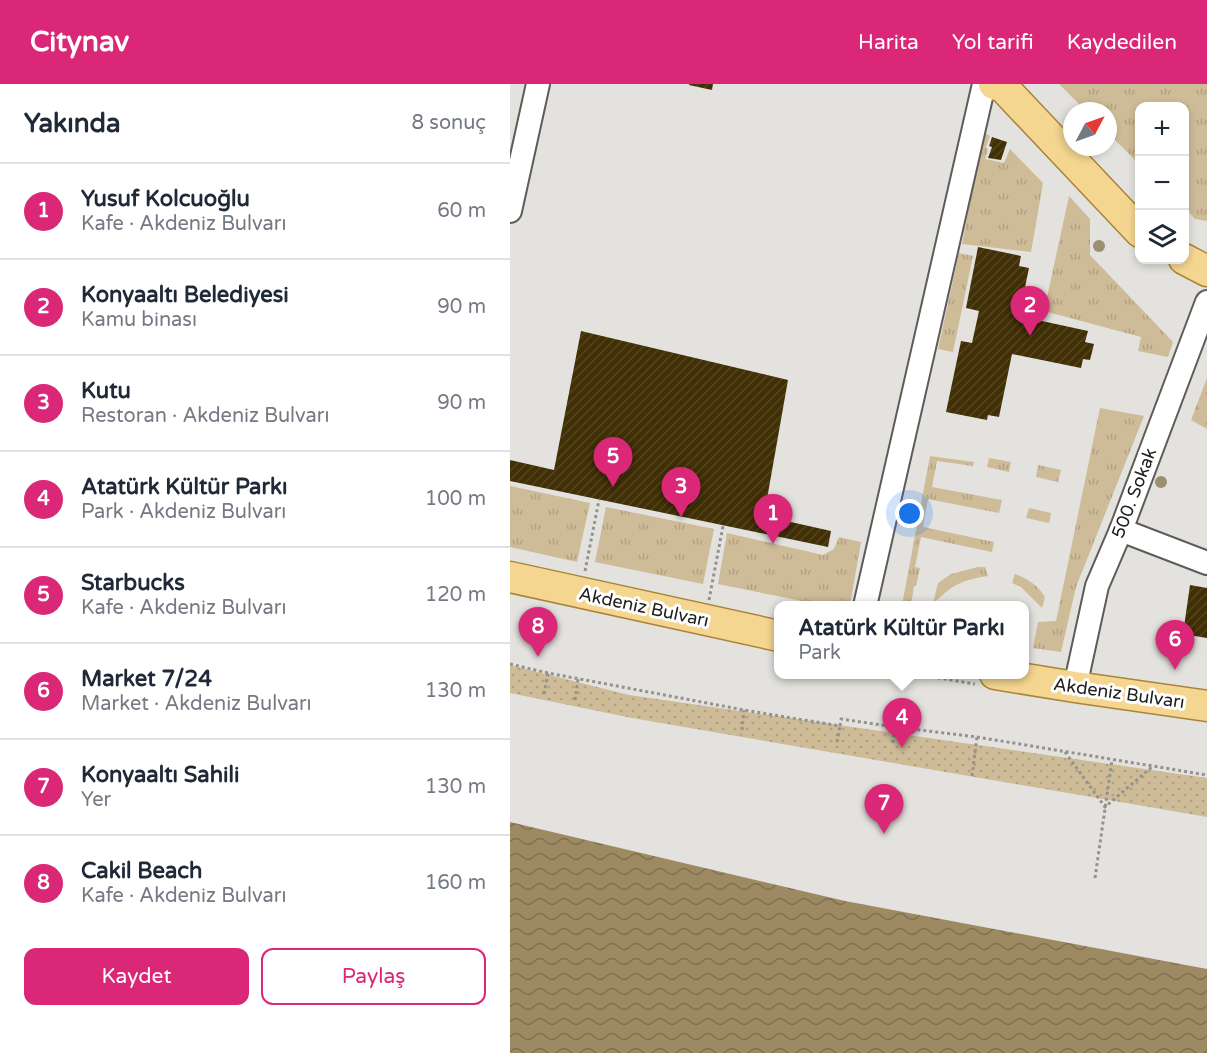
<!DOCTYPE html>
<html lang="tr">
<head>
<meta charset="utf-8">
<style>
	body { margin:0; font-family:"Varela Round",sans-serif; background:#f6f6f7; color:#1f2937 }
	.controls { position:absolute; right:18px; top:18px; display:grid; overflow:hidden; border-radius:12px; box-shadow:0 3px 9px #0003 }
	.controls button { width:54px; height:54px; display:grid; place-items:center; padding:0; border:0; border-bottom:2px solid #e0e1e3; background:#fff; color:#1f2937; font:30px sans-serif }
	.compass { position:absolute; left:553px; top:18px; width:54px; height:54px; border-radius:50%; background:#fff; box-shadow:0 3px 9px #0003; rotate:49deg }
	.you { position:absolute; left:400px; top:430px; width:21px; height:21px; margin:-15px; border:4px solid #fff; border-radius:50%; background:#1a73e8; box-shadow:0 0 0 9px #1a73e833 }
	.badge { display:grid; place-items:center; width:39px; height:39px; border-radius:50%; background:#db2777; color:#fff; font-size:20px; font-weight:700 }
	.pin { position:absolute; translate:-50% -50px; filter:drop-shadow(0 2px 3px #0008) }
	.pin::after { content:''; position:absolute; top:32px; width:21px; height:18px; background:inherit; clip-path:polygon(0 0,100% 0,50% 100%) }
	.popup { position:absolute; left:264px; top:517px; width:255px; height:78px; box-sizing:border-box; display:grid; place-content:center; border-radius:12px; background:#fff; filter:drop-shadow(0 2px 4px #0005); font-size:20px; white-space:nowrap; color:#747a83 }
	.popup b { font-size:22px; color:#1f2937 }
	.popup::after { content:''; position:absolute; left:50%; top:100%; margin-left:-12px; border:12px solid transparent; border-top-color:#fff }
	.list { margin:0; padding:0; list-style:none }
	h2 { display:flex; justify-content:space-between; align-items:center; height:78px; margin:0; padding:0 24px; font-size:26px }
	h2 small { font-size:20px; font-weight:400; color:#747a83 }
	.list li { display:grid; grid-template-columns:39px 1fr auto; gap:18px; align-items:center; box-sizing:border-box; height:96px; padding:0 24px; border-top:2px solid #e0e1e3 }
	.list b { display:block; font-size:22px; white-space:nowrap }
	.list p { margin:0; font-size:20px; white-space:nowrap; color:#747a83 }
	.list em { font-size:20px; font-style:normal; color:#747a83 }
	.actions { display:flex; gap:12px; padding:18px 24px }
	.actions a { flex:1; padding:14px 0; border:2px solid #db2777; border-radius:12px; text-align:center; font-size:21px; color:#db2777 }
	.actions .main { background:#db2777; color:#fff }
	.icon { flex:none; width:33px; height:33px; fill:none; stroke:currentColor; stroke-width:2; stroke-linecap:round; stroke-linejoin:round }
	.map { position:relative; flex:none; width:697px; height:969px; overflow:hidden }
	header { display:flex; align-items:center; gap:36px; box-sizing:border-box; height:84px; padding:0 30px; background:#db2777; color:#fff }
	header strong { font-size:28px }
	nav { display:flex; gap:33px; margin-inline-start:auto; font-size:21px }
	main { display:flex }
	aside { flex:1; background:#fff }
	.map>svg:first-child { display:block }
</style>
</head>
<body>
<header>
<strong>Citynav</strong>
<nav><a>Harita</a><a>Yol tarifi</a><a>Kaydedilen</a></nav>
</header>
<main>
<aside>
<h2>Yakında<small>8 sonuç</small></h2>
<ul class="list">
<li><span class="badge">1</span><div><b>Yusuf Kolcuoğlu</b><p>Kafe · Akdeniz Bulvarı</p></div><em>60 m</em></li>
<li><span class="badge">2</span><div><b>Konyaaltı Belediyesi</b><p>Kamu binası</p></div><em>90 m</em></li>
<li><span class="badge">3</span><div><b>Kutu</b><p>Restoran · Akdeniz Bulvarı</p></div><em>90 m</em></li>
<li><span class="badge">4</span><div><b>Atatürk Kültür Parkı</b><p>Park · Akdeniz Bulvarı</p></div><em>100 m</em></li>
<li><span class="badge">5</span><div><b>Starbucks</b><p>Kafe · Akdeniz Bulvarı</p></div><em>120 m</em></li>
<li><span class="badge">6</span><div><b>Market 7/24</b><p>Market · Akdeniz Bulvarı</p></div><em>130 m</em></li>
<li><span class="badge">7</span><div><b>Konyaaltı Sahili</b><p>Yer</p></div><em>130 m</em></li>
<li><span class="badge">8</span><div><b>Cakil Beach</b><p>Kafe · Akdeniz Bulvarı</p></div><em>160 m</em></li>
</ul>
<div class="actions"><a class="main">Kaydet</a><a>Paylaş</a></div>
</aside>
<div class="map">
<svg width="697" height="969" viewBox="0 0 697 969">
	<defs>
		<pattern id="grass-tufts" width="24" height="20" patternUnits="userSpaceOnUse" patternTransform="scale(1.5)"><rect width="24" height="20" fill="#cebb97"/><path d="M3 7l-1-3M5 7V3M7 7l1-3M15 17l-1-3M17 17v-4M19 17l1-3" fill="none" stroke="#b1a082"/></pattern>
		<pattern id="forest-firs" width="22" height="20" patternUnits="userSpaceOnUse" patternTransform="scale(1.5)"><rect width="22" height="20" fill="#cebb97"/><path d="M5 1l3.5 6h-7zM16 11l3.5 6h-7z" fill="#b1a082"/></pattern>
		<pattern id="park-dots" width="8" height="8" patternUnits="userSpaceOnUse" patternTransform="scale(1.5)"><rect width="8" height="8" fill="#cebb97"/><path d="M2 2h.1M6 6h.1" fill="none" stroke="#b1a082" stroke-width="1.8" stroke-linecap="round"/></pattern>
		<pattern id="water-waves" width="16" height="10" patternUnits="userSpaceOnUse" patternTransform="scale(1.5)"><rect width="16" height="10" fill="#9e8a62"/><path d="M0 5q4-4 8 0t8 0" fill="none" stroke="#807050"/></pattern>
		<pattern id="building-hatch" width="6" height="6" patternUnits="userSpaceOnUse" patternTransform="scale(1.5)"><rect width="6" height="6" fill="#412f05"/><path d="M-1 1l2-2M0 6l6-6M5 7l2-2" fill="none" stroke="#534420"/></pattern>
	</defs>
	<rect width="100%" height="100%" fill="#e4e2de"/>
	<g fill="url(#grass-tufts)">
		<path d="M549 0H697V137L685 135 675 124 674 22H630L629 80 598 49V27H576Z"/>
		<path d="M473 48 480 52 476 63 478 66 475 75 494 79 500 65 533 99 521 168 452 160Z"/>
		<path d="M559 112 580 135V171L663 258 658 273 628 267 631 253 534 227Z"/>
		<path d="M449 169 463 172 443 268 428 265Z"/>
		<path d="M590 324 634 332 566 503 551 568 523 564 528 538 546 537Z"/>
		<path d="M420 372 464 378 463 382 427 377 422 403 492 416 489 429 418 415 413 443 484 458 482 468 411 453 405 483 410 484 406 502H404L401 521H392Z"/>
		<path d="M479 374 501 378 499 388 477 383Z"/>
		<path d="M528 381 551 386 548 398 526 393Z"/>
		<path d="M0 402 80 419 67 478 0 463Z"/>
		<path d="M96 423 204 445 193 500 85 478Z"/>
		<path d="M519 424 541 429 539 439 516 434Z"/>
		<path d="M217 449 313 471 324 465 329 453 351 458 340 521H312L208 500Z"/>
		<path d="M468 483H475L478 492C451 496 442 501 423 520L428 499 441 490Z"/>
		<path d="M505 490C518 495 527 500 535 513L532 524 511 503 502 499Z"/>
	</g>
	<path fill="url(#forest-firs)" d="M697 294V345L681 336Z"/>
	<path fill="url(#park-dots)" d="M0 581 119 611 697 694V733L122 634 0 609Z"/>
	<path fill="url(#water-waves)" d="M0 738 335 817 697 885V969H0Z"/>
	<g fill="url(#building-hatch)">
		<path d="M179 0H203L202 6 179 1Z"/>
		<path d="M482 53 497 58 491 76 478 74 482 63 479 62Z"/>
		<path d="M468 163 511 172 509 182 519 184 509 232 578 247 575 258 584 260 580 276 573 275 571 284 502 270 489 333 478 331 477 336 436 328 451 257 462 259 469 227 456 224Z"/>
		<path d="M71 247 278 296 254 432 321 447 318 463 0 397V376L44 386Z"/>
		<path d="M680 501 697 504V554L673 550Z"/>
	</g>
	<g fill="none" stroke-linecap="round" stroke-linejoin="round">
		<defs>
			<g id="minor">
				<path d="M0 127 28 0"/>
				<path d="M611 446 697 479"/>
				<path d="M355 522 474 0"/>
				<path d="M565 603 587 502 611 446 697 218"/>
			</g>
			<g id="major">
				<path d="M484 0 493 3 630 148"/>
				<path d="M674 175 697 187"/>
				<path d="M0 493 269 552"/>
				<path d="M485 590 565 603 697 622"/>
			</g>
		</defs>
		<use href="#minor" stroke="#5e5c59" stroke-width="26"/>
		<use href="#major" stroke="#a78539" stroke-width="33"/>
		<g stroke="#93928e" stroke-width="3" stroke-dasharray="3 3" stroke-linecap="butt">
			<path d="M75 487 89 416"/>
			<path d="M199 516 213 442"/>
			<path d="M0 580 38 589 234 626 330 642 331 635 385 643 467 653 697 691"/>
			<path d="M404 590 465 600"/>
			<path d="M34 610 38 589"/>
			<path d="M65 616 68 595"/>
			<path d="M232 646 234 626"/>
			<path d="M327 658 330 642"/>
			<path d="M383 659 385 643"/>
			<path d="M555 668 595 723 643 682"/>
			<path d="M462 692 467 653"/>
			<path d="M585 794 602 676"/>
		</g>
		<use href="#minor" stroke="#fff" stroke-width="22"/>
		<use href="#major" stroke="#f5d691" stroke-width="30"/>
	</g>
	<g fill="#9b8e71">
		<circle cx="589" cy="162" r="6"/>
		<circle cx="651" cy="398" r="6"/>
	</g>
	<g text-anchor="middle" dominant-baseline="central" stroke-width="6" stroke-linejoin="round" paint-order="stroke">
		<g font-size="18" fill="#20201e" stroke="#fff">
			<text transform="translate(624 409) rotate(-69)">500. Sokak</text>
			<text transform="translate(134 523) rotate(12)">Akdeniz Bulvarı</text>
			<text transform="translate(609 609) rotate(8)">Akdeniz Bulvarı</text>
		</g>
	</g>
</svg>
<div class="controls">
<button>+</button>
<button>−</button>
<button><svg class="icon" aria-label="layers" viewBox="0 0 24 24"><path d="M12 4l9 5-9 5-9-5zM3 14l9 5 9-5"/></svg></button>
</div>
<svg class="compass" viewBox="-18 -18 36 36"><path d="M0-13l5 13h-10z" fill="#e53935"/><path d="M0 13l5-13h-10z" fill="#747a83"/></svg>
<div class="you"></div>
<div class="pin badge" style="left:263px;top:460px">1</div>
<div class="pin badge" style="left:520px;top:252px">2</div>
<div class="pin badge" style="left:171px;top:433px">3</div>
<div class="pin badge" style="left:392px;top:664px">4</div>
<div class="popup"><b>Atatürk Kültür Parkı</b>Park</div>
<div class="pin badge" style="left:103px;top:403px">5</div>
<div class="pin badge" style="left:665px;top:586px">6</div>
<div class="pin badge" style="left:374px;top:750px">7</div>
<div class="pin badge" style="left:28px;top:573px">8</div>
</div>
</main>
</body>
</html>
